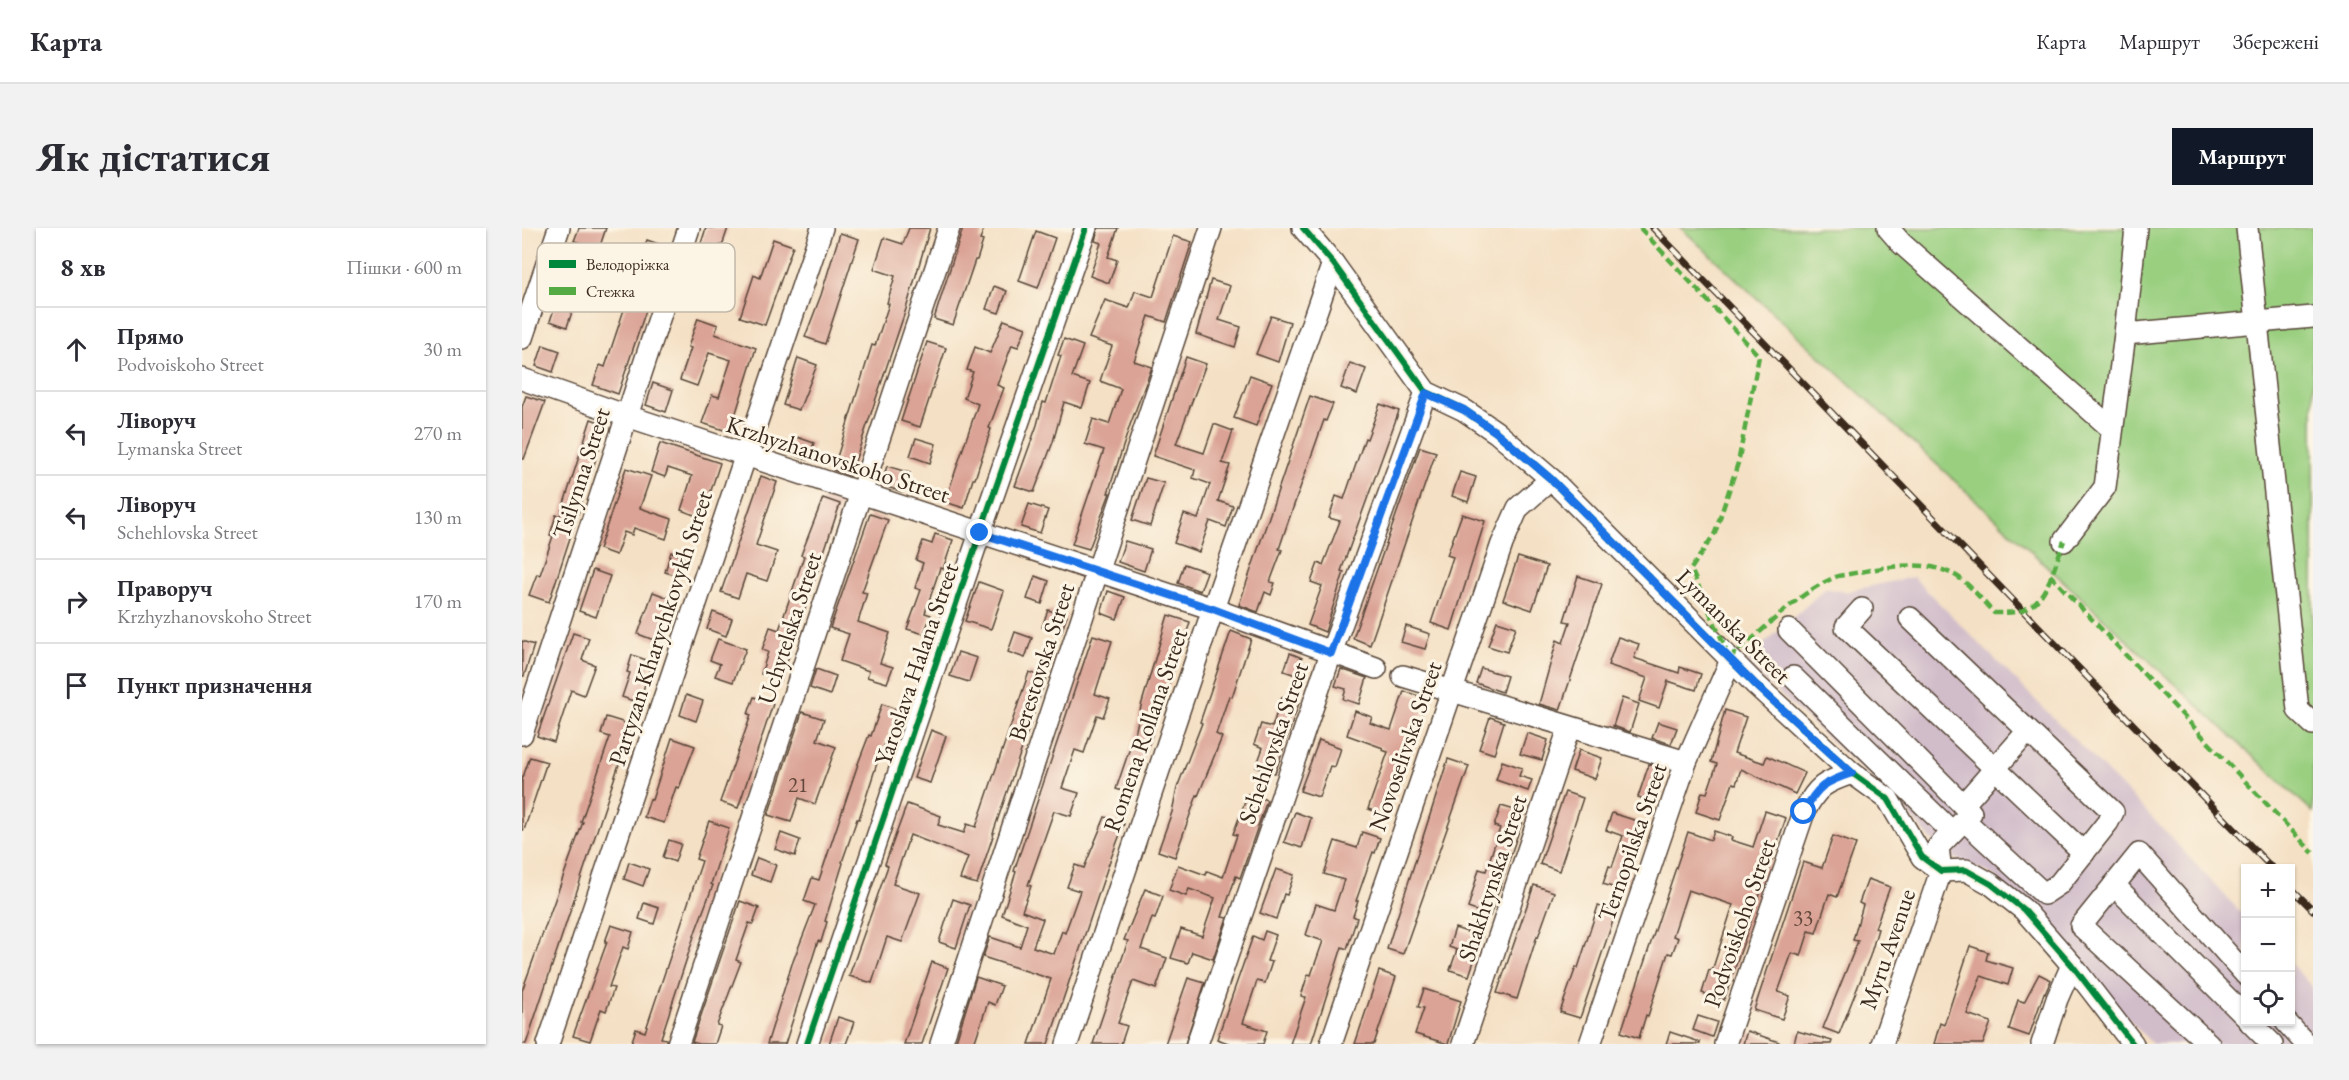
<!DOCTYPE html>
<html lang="uk">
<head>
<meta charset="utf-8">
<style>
	body { margin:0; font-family:"EB Garamond",serif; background:#f2f2f3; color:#2b2b33 }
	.controls { position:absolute; right:18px; bottom:18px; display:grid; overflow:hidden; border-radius:0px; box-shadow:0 2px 4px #0004 }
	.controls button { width:54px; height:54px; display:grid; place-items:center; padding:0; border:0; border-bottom:2px solid #e1e1e2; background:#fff; color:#2b2b33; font:30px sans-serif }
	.stop { position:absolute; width:18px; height:18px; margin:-14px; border:4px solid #1a73e8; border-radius:50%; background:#fff }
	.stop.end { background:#1a73e8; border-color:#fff; box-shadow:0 2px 6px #0008 }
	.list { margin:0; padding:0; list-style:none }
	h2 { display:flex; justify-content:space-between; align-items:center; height:78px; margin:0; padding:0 24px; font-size:26px }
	h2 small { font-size:20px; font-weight:400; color:#7c7c81 }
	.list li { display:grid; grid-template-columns:39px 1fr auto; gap:18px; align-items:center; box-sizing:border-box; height:84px; padding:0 24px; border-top:2px solid #e1e1e2 }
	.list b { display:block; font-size:22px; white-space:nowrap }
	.list p { margin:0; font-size:20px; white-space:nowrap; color:#7c7c81 }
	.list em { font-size:20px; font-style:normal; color:#7c7c81 }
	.icon { flex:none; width:33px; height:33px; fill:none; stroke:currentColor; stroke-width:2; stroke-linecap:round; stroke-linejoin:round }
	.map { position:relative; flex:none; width:1791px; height:816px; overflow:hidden; border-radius:0px }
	header { display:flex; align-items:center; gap:36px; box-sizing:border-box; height:84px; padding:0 30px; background:#fff; border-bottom:2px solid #e1e1e2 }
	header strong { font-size:28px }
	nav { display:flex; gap:33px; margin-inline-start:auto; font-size:21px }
	.intro { display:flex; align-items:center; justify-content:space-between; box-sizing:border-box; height:144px; padding:0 36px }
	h1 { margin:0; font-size:42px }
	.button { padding:15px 27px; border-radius:0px; background:#111827; color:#fff; font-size:21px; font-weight:700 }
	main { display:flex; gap:36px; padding:0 36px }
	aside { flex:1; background:#fff; border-radius:0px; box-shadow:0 2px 4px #0004 }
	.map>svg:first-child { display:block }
</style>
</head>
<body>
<header>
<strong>Карта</strong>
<nav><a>Карта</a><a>Маршрут</a><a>Збережені</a></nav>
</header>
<div class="intro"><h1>Як дістатися</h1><a class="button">Маршрут</a></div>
<main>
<aside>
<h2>8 хв<small>Пішки · 600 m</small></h2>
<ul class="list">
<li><svg class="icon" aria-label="ahead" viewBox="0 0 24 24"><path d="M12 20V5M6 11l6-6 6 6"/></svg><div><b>Прямо</b><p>Podvoiskoho Street</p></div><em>30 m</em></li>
<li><svg class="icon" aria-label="left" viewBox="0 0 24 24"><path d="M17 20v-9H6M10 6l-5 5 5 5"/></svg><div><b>Ліворуч</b><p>Lymanska Street</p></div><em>270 m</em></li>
<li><svg class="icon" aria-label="left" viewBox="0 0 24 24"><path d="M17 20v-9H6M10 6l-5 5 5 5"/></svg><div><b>Ліворуч</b><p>Schehlovska Street</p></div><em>130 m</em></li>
<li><svg class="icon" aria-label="right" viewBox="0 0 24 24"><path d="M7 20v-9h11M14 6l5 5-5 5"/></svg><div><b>Праворуч</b><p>Krzhyzhanovskoho Street</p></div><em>170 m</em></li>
<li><svg class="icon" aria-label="arrive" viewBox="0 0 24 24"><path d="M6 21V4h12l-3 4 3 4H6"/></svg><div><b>Пункт призначення</b></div></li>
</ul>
</aside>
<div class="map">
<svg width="1791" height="816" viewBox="0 0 1791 816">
	<rect width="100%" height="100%" fill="#fcf5e5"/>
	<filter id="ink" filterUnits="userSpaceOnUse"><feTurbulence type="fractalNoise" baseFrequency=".0167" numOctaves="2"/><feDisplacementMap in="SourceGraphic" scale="12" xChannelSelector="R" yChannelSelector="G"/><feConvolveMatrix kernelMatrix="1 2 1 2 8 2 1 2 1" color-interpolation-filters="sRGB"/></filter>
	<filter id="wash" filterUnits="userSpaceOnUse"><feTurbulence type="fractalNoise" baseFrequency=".008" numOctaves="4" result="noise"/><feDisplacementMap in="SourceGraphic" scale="24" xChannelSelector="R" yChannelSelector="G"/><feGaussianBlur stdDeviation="1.35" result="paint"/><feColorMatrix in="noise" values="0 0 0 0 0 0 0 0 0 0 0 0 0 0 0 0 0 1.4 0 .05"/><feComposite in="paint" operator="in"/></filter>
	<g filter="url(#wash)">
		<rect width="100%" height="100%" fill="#f4e0c4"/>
		<path fill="#d1bdca" d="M1391 349 1622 581 1723 689 1724 794H1768L1769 736 1791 760V816H1630L1471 647 1421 625 1377 575 1236 447 1224 432 1304 360 1322 364Z"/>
		<path fill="#9acf80" stroke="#6a7c4f" stroke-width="1.5" d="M1159 0H1791V584Z"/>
		<g id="blocks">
			<g fill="#daa395">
				<path d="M57 0H84L77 21 52 13Z"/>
				<path d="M184 0H206L200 18 198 17 177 80 160 74Z"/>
				<path d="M387 0H408L384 81 328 248 311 242 350 117 353 118 367 76 365 75 373 48 352 41 362 10 381 16Z"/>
				<path d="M441 0H462L458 12 461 13 455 32H453L431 97 412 91Z"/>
				<path d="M576 0H596L586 29 595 32 587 55 568 48 579 15 573 13Z"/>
				<path d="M514 3 533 10 516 60 497 53Z"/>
				<path d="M318 5 337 11 303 116 283 109 299 67Z"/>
				<path d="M651 8 670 14 644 94 627 88 612 133 630 139 608 197 586 265H588L567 321 550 316 582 222 563 216 571 191 587 196 599 161 578 153 590 118 567 110 583 72 607 80 613 63 631 69Z"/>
				<path d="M251 11 271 18 243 97 218 89 232 47 238 50Z"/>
				<path d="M125 12 145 19 96 166 71 157 78 137 83 139Z"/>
				<path d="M689 52 708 58 697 92 719 99 713 119 674 106Z"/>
				<path d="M41 54 58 60 45 99 28 93Z"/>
				<path d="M472 58 485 63 477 85 464 81Z"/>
				<path d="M749 88 768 94 756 134 734 126Z"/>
				<path d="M176 90 196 97 193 106 234 120 208 204 180 195 190 167 197 169 209 132 187 125 175 158 158 152 169 120 166 119Z"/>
				<path d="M482 92 504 100 496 119 490 117 475 157 482 160 467 200 469 201 453 251H451L442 280 423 274 456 176 442 170 451 144 445 142 453 119 468 125Z"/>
				<path d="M542 111 561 118 550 149 568 155 560 180 542 174 531 214 512 264 493 258 515 197 521 174 524 175 539 128 536 127Z"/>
				<path d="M405 114 424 120 398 199 379 193Z"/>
				<path d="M21 117 38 123 31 144 14 138Z"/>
				<path d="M664 129 684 136 654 216 682 225 692 196 711 203 700 235 708 237 696 273 711 278 704 299 688 293 677 324 652 315 662 286 676 291 688 256 671 250 673 242 631 228Z"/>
				<path d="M276 130 295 137 277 182 261 177Z"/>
				<path d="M828 135 844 141 835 166 819 160Z"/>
				<path d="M728 147 750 155 734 198 712 190Z"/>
				<path d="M131 155 151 162 144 184 124 177Z"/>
				<path d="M4 168 23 174 2 231H0V179Z"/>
				<path d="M788 168 811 176 804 193 802 192 765 297 757 321 760 322 748 354 753 355 749 367 743 364 736 384 717 377Z"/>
				<path d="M858 176 877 183 819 343 822 344 803 404 786 397 800 358 789 354 796 335 801 337 818 293 807 290 814 268 822 271 843 210 845 211Z"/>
				<path d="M69 191 85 197 27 374 7 367 15 346 18 347 31 308 28 307 34 287 38 288Z"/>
				<path d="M272 208 292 215 286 232 267 225Z"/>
				<path d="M394 210 414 216 408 235 388 228Z"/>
				<path d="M138 215 198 235 180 290 159 282 170 248 146 240 143 249 129 244Z"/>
				<path d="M898 219 914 224 848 417 831 410Z"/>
				<path d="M365 238 388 245 381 264 359 257Z"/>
				<path d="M104 240 129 248 118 280 150 291 144 311 112 300 110 307 102 304 94 327 77 321Z"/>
				<path d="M938 244 954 249 946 274 930 268Z"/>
				<path d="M239 248 255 254 234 317 255 324 245 353 224 346 216 370 199 364Z"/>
				<path d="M624 250 642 255 628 298 610 292Z"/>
				<path d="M301 270 318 276 259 452 239 446 246 424 240 422 248 399 257 402 282 328 279 327Z"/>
				<path d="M507 276 526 282 518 305 499 299Z"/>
				<path d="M348 286 366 292 340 364 345 365 336 394 368 405 358 435 371 439 365 455 345 449 347 443 318 433 327 406 308 400Z"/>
				<path d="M940 286 963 293 929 402 909 395 931 329 925 327Z"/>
				<path d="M413 306 431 312 421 341 418 340 403 385 409 387 402 406 385 401 399 362 393 360 401 335 394 332 401 313 410 316Z"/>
				<path d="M603 313 629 321 622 343 596 334Z"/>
				<path d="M149 324 166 330 159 349 143 344Z"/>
				<path d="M996 329 1025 338 1010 382 981 372Z"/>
				<path d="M662 336 685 344 678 363 656 355Z"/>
				<path d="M71 342 88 348 74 389 57 383Z"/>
				<path d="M513 348 527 353 520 376 505 371Z"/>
				<path d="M1056 348 1080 356 1038 482 1017 476 1035 412 1041 415 1048 394 1042 393Z"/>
				<path d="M457 354 482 363 469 401 443 393Z"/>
				<path d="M586 363 603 369 595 391 579 385Z"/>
				<path d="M131 364 152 372 137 414 116 406Z"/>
				<path d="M526 382 545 388 539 405 520 399Z"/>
				<path d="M191 384 210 391 204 408 185 401Z"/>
				<path d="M646 387 668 394 663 411 656 409 648 433 654 435 610 566 594 561 614 502 619 478Z"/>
				<path d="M975 393 994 399 985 424 966 418Z"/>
				<path d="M884 398 908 406 903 421 879 414Z"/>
				<path d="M709 403 729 411 710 469 707 468 694 506 700 509 676 568 675 567 653 629 636 623 650 584 655 560 680 495 678 494Z"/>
				<path d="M493 404 510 410 503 430 486 424Z"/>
				<path d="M51 405 67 410 60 432 73 437 62 467 49 462 32 514 15 508Z"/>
				<path d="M571 407 590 413 573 466 588 471 581 489 575 487 562 525 553 522 540 560 557 565 549 588 532 583 506 657 509 658 500 683 521 691 511 719 532 726 540 703 543 705 558 663 545 659 553 637 562 640 583 589 602 596 586 638 526 816H507L529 751 461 729 468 709 498 719 505 697 480 687 494 644 492 643Z"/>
				<path d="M1096 409 1117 416 1112 430 1157 445 1158 439 1179 446 1174 462 1146 453 1137 480 1117 473 1125 450 1086 437Z"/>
				<path d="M196 411 224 421 211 454 193 448 198 436 188 432Z"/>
				<path d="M0 413 12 417 2 448H0Z"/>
				<path d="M436 424 455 430 447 454 428 448Z"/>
				<path d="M768 425 780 430 774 447 762 443Z"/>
				<path d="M110 427 130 434 117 475 100 469 108 445 105 444Z"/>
				<path d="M959 440 985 448 980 464 954 455Z"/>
				<path d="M294 441 314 448 308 467 288 460Z"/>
				<path d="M819 441 845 450 837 476 821 471 824 461 813 458Z"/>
				<path d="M507 444 524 450 471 605H472L455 656 438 651 446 629 388 607 371 656 398 665 380 714 365 709 350 755 327 748 366 638 363 636 385 576 419 588 416 597 442 605 445 596 454 599Z"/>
				<path d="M882 463 905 471 865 587 846 581 866 524 860 522 861 520 825 507 833 483 850 489 848 495 869 502Z"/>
				<path d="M164 467 181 473 174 493 158 487Z"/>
				<path d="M232 469 251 476 216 580 198 574 229 487 226 486Z"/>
				<path d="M760 469 777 475 753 545 734 539 741 520 732 516 739 496 750 499Z"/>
				<path d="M1100 470 1117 476 1108 504 1091 498Z"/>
				<path d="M360 476 377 482 356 532 337 591H335L320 634 321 635 303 693 305 694 299 714 296 713 263 816H245L270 736 293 677 282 673 290 650 297 652 337 533 347 507 349 508Z"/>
				<path d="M1203 482 1224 489 1212 525 1242 535 1245 528 1283 545 1273 566 1219 541 1214 556 1211 555 1198 592 1174 584 1180 564 1185 565 1195 536 1189 534Z"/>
				<path d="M280 484 302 491 295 512 314 519 293 576 277 570 269 594 246 587Z"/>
				<path d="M84 489 110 497 4 816H0V763L61 594H59L88 509 79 506Z"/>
				<path d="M968 489 982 494 972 526 957 521Z"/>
				<path d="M1136 494 1155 500 1149 516 1130 510Z"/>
				<path d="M409 502 424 508 408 555 392 550Z"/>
				<path d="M1005 505 1026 512 1020 532 998 526Z"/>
				<path d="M150 510 173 518 157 560 154 559 142 595 122 589 128 571 130 572Z"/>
				<path d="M797 512 819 520 813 539 808 538 797 569 778 563Z"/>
				<path d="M1057 522 1080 530 1073 551 1050 543Z"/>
				<path d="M8 529 25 534 2 602H0V552Z"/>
				<path d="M926 531 947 538 881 726 865 721Z"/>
				<path d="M980 533 1000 540 997 548 1010 552 1006 563 974 552Z"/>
				<path d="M1127 536 1143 541 1132 574 1116 569Z"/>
				<path d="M1043 564 1061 570 1037 643 1018 636Z"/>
				<path d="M726 566 745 572 718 650 714 648 700 689 705 690 691 731 670 724 666 735 649 730 659 701 680 708 693 670 667 661 664 668 647 662 656 637 684 647 685 643 701 649 715 607 711 606Z"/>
				<path d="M979 578 1003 585 968 688 946 680 957 641 964 643 978 600 972 598Z"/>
				<path d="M1243 583 1264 590 1202 772 1180 765 1187 742 1190 743 1211 677 1166 662 1151 708 1156 710 1150 726 1146 725 1126 788 1124 787 1117 810 1099 804 1166 604 1189 612 1192 603 1210 609 1209 612 1231 619Z"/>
				<path d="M773 584 789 590 780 620 762 614Z"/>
				<path d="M1090 585 1125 596 1102 663 1081 656 1087 638 1090 639 1101 608 1084 602Z"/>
				<path d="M187 593 207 600 189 656 191 657 174 702 139 810 144 811V816H109L114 801 123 804 180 633 174 631Z"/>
				<path d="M840 604 858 610 853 625 851 624 834 673H836L831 688 835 690 825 721 820 719 789 816H768L784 769 779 768 786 746 789 747 801 713 784 707 794 676 812 682 822 652 802 646 813 613 835 620Z"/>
				<path d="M259 605 278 612 273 628 253 621Z"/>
				<path d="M1311 608 1334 616 1315 669 1307 666 1294 705 1287 703 1279 728 1270 725 1256 764 1268 768 1260 791 1232 782 1281 634 1300 640Z"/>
				<path d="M147 612 159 616 153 634 141 629Z"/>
				<path d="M235 630 254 637 248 654 229 647Z"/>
				<path d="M107 634 127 641 121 658 102 651Z"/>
				<path d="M754 641 772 647 765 667 762 666 754 691 738 685Z"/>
				<path d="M1346 651 1368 659 1353 700 1356 701 1348 728 1317 806 1301 800 1336 713 1331 712 1341 677 1337 675Z"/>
				<path d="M1012 657 1032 664 1016 709 1015 708 995 771 975 765Z"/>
				<path d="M623 661 641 668 633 691 630 690 619 721 645 730 634 761 611 753 596 795 605 798 599 816H571L606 713 602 712Z"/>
				<path d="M431 671 448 677 434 720 417 714Z"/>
				<path d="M218 673 237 680 231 696 227 695 214 732 219 734 195 797 199 798 193 816H177L170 814Z"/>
				<path d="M122 675 137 680 132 696 117 691Z"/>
				<path d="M1076 678 1094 684 1058 790 1038 784 1054 739 1056 740Z"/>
				<path d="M89 697 111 704 106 721 101 719 87 759 92 760 84 783 79 781 68 813 51 808 85 714H83Z"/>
				<path d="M933 700 960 709 947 748 928 742 935 722 927 719Z"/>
				<path d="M743 703 754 707 745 733 750 734 743 755 735 753 721 795 745 803 741 816H709L695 811 731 708 740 712Z"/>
				<path d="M1448 718 1466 724 1464 732 1491 740 1486 757 1459 748 1445 786 1469 794 1461 816H1412L1418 795 1422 797Z"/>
				<path d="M410 734 426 740 400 816H382Z"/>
				<path d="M857 743 874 749 852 816H833Z"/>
				<path d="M1517 746 1529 752 1523 766 1522 765 1507 808 1487 801 1496 772 1502 774Z"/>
				<path d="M454 749 480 758 473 777 466 774 452 816H433Z"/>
				<path d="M666 750 683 755 663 816H643Z"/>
				<path d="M902 761 939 773 926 816 893 806 902 780 896 779Z"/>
				<path d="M1176 788 1195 794 1190 809 1171 802Z"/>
				<path d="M316 789 332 794 324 816H307Z"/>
				<path d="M1225 803 1257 814V816H1221Z"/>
				<path d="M1275 803 1310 813 1309 816H1272Z"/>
				<path d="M1148 804 1178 814V816H1144Z"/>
			</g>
		</g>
	</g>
	<g filter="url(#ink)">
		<use href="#blocks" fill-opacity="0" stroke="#574537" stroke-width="1.5"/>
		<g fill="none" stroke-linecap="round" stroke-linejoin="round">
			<defs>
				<g id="minor">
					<path d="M781 0 811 35 904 164 942 182 974 204 1029 251 1234 457 1330 545 1366 571 1400 629 1419 643 1444 642 1469 656 1502 682 1550 737 1611 816"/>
					<path d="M1366 0 1379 15 1590 201"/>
					<path d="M1725 0 1776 482 1791 496"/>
					<path d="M1603 106 1791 89"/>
					<path d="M0 110 37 0"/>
					<path d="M0 151 105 188 691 381 854 440"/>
					<path d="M1542 313 1583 259 1603 106 1614 0"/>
					<path d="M1340 381 1324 399 1562 625"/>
					<path d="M1388 390 1591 584 1586 594 1537 656 1522 666 1442 592"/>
					<path d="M1267 402 1449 585 1416 619 1419 643 1360 816"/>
					<path d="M881 448 1164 534"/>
					<path d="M1271 449 1430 604"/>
					<path d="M0 506 167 0"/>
					<path d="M1441 577 1506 503"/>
					<path d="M1592 657 1724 789"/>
					<path d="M1728 794 1750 816"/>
					<path d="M1764 794 1784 816"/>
					<path d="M26 816 300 0"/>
					<path d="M156 816 427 0"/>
					<path d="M285 816 458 305 564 0"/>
					<path d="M419 816 689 0"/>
					<path d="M545 816 691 381 811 35"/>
					<path d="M675 816 809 425 904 164"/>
					<path d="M809 816 980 316 996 280 1029 251"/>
					<path d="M941 816 1047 500"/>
					<path d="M1068 816 1164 534 1209 432"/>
					<path d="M1203 816 1282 584C1295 558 1303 554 1330 545"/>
					<path d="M1520 816 1535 771 1550 737"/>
					<path d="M1687 816 1559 698 1617 626 1724 747"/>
				</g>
			</defs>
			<use href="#minor" stroke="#574537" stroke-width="24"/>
			<use href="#minor" stroke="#fff" stroke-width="21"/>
			<defs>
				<g id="rail">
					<path d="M1131 0 1750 640"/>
					<path d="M1768 659 1791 682"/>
				</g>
			</defs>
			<use href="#rail" stroke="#3b2a1e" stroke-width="7"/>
			<use href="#rail" stroke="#fcf5e5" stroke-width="4.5" stroke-dasharray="14" stroke-linecap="butt"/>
			<g stroke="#55ab43" stroke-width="4.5" stroke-dasharray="9 4.5" stroke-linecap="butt">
				<path d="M1118 0 1237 128 1216 235 1193 305 1169 341 1204 421"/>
				<path d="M1528 347 1791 625"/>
				<path d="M1209 432 1213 423 1221 419C1250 394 1280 362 1316 348 1354 342 1400 327 1436 349 1449 357 1461 374 1472 385 1481 385 1493 385 1501 382 1526 373 1533 335 1542 313"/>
			</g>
			<defs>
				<g id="cycleway">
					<path d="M781 0 811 35 904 164 942 182 974 204 1029 251 1234 457 1330 545 1366 571 1400 629 1419 643 1444 642 1469 656 1502 682 1550 737 1611 816"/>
					<path d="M285 816 458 305 564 0"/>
				</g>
			</defs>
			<use href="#cycleway" stroke="#fcf5e5" stroke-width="10"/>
			<use href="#cycleway" stroke="#00873e" stroke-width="6"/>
		</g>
	</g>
	<g fill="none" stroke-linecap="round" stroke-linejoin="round" filter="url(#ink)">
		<path stroke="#1a73e8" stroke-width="8" d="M458 305 691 381 809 425 904 165 942 182 974 204 1029 251 1234 457 1330 545C1303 554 1295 558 1282 584"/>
	</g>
	<g text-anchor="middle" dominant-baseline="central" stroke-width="6" stroke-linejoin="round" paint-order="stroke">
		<g font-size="21" fill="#63483c">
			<text x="276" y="556">21</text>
			<text x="1281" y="689">33</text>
		</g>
		<g font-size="24" fill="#3b2a1e" stroke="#fcf5e5">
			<text transform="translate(316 231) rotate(18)">Krzhyzhanovskoho Street</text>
			<text transform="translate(59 245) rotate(-72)">Tsilynna Street</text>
			<text transform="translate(1212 398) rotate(45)">Lymanska Street</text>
			<text transform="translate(138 400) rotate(-72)">Partyzan Kharychkovykh Street</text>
			<text transform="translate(267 400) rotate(-72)">Uchytelska Street</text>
			<text transform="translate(519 434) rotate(-72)">Berestovska Street</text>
			<text transform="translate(394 436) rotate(-71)">Yaroslava Halana Street</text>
			<text transform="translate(623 502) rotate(-71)">Romena Rollana Street</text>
			<text transform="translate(751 515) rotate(-71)">Schehlovska Street</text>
			<text transform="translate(883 518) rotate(-71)">Novoselivska Street</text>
			<text transform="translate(1110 614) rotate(-71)">Ternopilska Street</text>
			<text transform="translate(970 650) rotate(-72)">Shakhtynska Street</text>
			<text transform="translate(1217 695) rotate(-71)">Podvoiskoho Street</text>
			<text transform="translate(1365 721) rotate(-71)">Myru Avenue</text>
		</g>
	</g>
	<rect x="15" y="15" width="198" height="69" rx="9" fill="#fcf5e5" stroke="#c2b8a9" stroke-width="1.5"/>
	<rect x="27" y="32" width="27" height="8" fill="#00873e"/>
	<rect x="27" y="59" width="27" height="8" fill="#55ab43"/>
	<g font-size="16" fill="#3b2a1e">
		<text x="64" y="42">Велодоріжка</text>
		<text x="64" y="69">Стежка</text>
	</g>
</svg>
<div class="controls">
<button>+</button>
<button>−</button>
<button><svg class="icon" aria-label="locate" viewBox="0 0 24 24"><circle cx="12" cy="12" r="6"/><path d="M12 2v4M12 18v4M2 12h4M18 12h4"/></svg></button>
</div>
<div class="stop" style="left:1282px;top:584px"></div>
<div class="stop end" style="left:458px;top:305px"></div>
</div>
</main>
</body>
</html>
